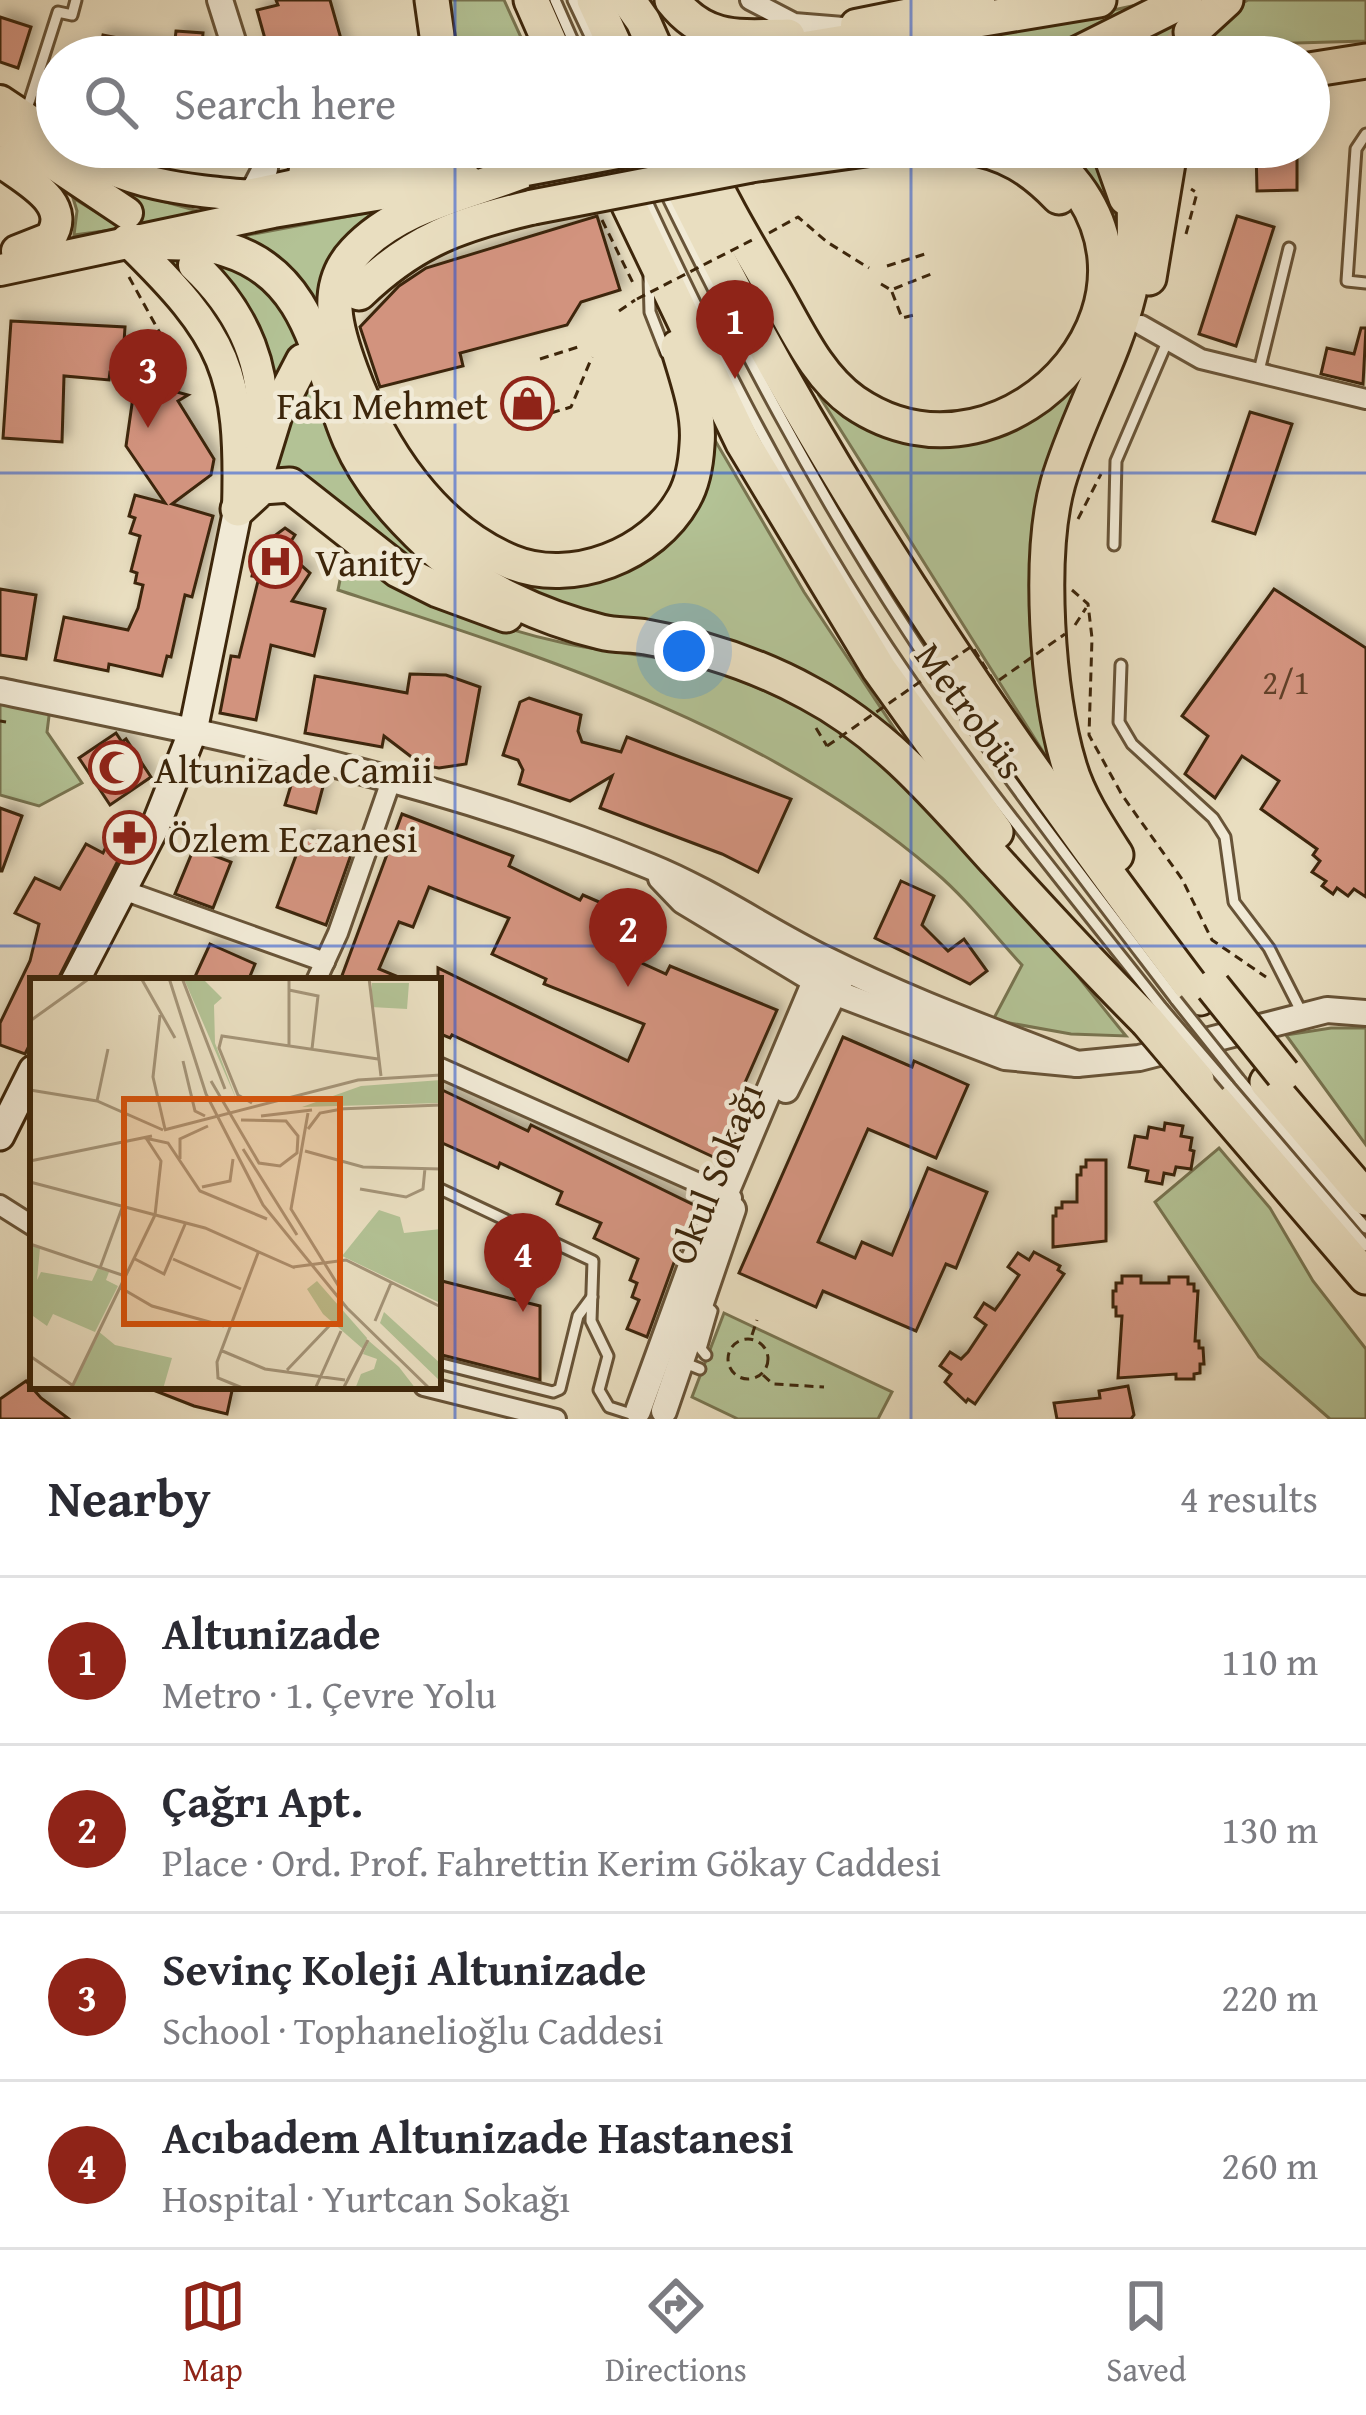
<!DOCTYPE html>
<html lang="en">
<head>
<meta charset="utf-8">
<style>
	body { margin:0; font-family:"Gentium Book Plus",serif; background:#f7f7f7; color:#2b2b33 }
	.you { position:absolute; left:684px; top:651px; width:42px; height:42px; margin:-30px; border:9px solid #fff; border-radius:50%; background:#1a73e8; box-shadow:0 0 0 18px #1a73e833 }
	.badge { display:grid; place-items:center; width:78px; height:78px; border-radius:50%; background:#8f2418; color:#fff; font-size:39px; font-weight:700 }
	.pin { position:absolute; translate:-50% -99px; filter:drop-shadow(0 3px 6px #0008) }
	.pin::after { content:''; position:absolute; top:63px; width:42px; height:36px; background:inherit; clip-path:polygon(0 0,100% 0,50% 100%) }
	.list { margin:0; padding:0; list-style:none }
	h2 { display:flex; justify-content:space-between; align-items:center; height:156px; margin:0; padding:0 48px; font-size:51px }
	h2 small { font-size:39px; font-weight:400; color:#7c7c81 }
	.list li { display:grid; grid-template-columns:78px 1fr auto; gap:36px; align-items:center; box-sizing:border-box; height:168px; padding:0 48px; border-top:3px solid #e1e1e2 }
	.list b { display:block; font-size:45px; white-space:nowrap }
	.list p { margin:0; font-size:39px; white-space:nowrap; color:#7c7c81 }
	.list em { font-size:39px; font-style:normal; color:#7c7c81 }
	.icon { flex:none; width:66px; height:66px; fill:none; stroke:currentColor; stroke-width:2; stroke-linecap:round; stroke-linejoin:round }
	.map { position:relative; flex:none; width:1366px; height:1419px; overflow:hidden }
	.search { position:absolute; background:#fff; box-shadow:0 6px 18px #0003; left:36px; right:36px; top:36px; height:132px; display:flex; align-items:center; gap:30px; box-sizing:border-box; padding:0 42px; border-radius:66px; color:#7c7c81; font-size:45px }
	.sheet { height:828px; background:#fff }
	nav { display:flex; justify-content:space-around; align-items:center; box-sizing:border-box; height:168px; border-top:3px solid #e1e1e2; background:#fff; font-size:33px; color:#7c7c81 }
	nav a { display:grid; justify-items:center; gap:6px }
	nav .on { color:#8f2418 }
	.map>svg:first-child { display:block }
</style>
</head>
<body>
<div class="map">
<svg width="1366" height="1419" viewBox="0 0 1366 1419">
	<defs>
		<filter id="shadow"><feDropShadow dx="5.5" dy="-5.5" stdDeviation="6" flood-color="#0004"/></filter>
	</defs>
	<rect width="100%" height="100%" fill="#e9dec0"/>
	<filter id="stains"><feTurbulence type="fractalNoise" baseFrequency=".00167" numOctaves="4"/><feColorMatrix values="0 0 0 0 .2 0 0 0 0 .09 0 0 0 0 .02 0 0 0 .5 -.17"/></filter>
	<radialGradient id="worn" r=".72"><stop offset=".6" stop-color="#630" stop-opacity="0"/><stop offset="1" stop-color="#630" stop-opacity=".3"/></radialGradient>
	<g fill="#b3c295" stroke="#787450" stroke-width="3">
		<path d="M443 0H504L530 57H457L449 41Z"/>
		<path d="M1160 0 1122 23 1050 54 983 57V48C927 50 873 57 817 57L1090 15Z"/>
		<path d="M1204 0 1225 13 1248 0H1366V41L1122 48Z"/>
		<path d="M1058 147H1095L1118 205 1120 254 1031 618 1038 706 1057 774 818 394 836 408 914 439 1084 365 1104 211 1077 164Z"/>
		<path d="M101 184 216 216 74 235 77 211 73 198 121 227 130 207Z"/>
		<path d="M403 206 324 317 227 239Z"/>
		<path d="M209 253 263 281 478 598 264 475 272 403 222 312 252 394 162 261 183 254Z"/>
		<path d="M706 425 804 592 904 743 502 586 365 428 499 564 662 542Z"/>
		<path d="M345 555C413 597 486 626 564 643 609 653 655 655 699 666 738 677 842 723 872 749 966 828 1048 941 1126 1036L1071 1034 993 1020 1022 965C994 935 967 899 935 872 766 726 546 658 338 590Z"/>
		<path d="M0 702 50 708 47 732 82 783 39 806 0 795Z"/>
		<path d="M1331 1028H1366V1145L1286 1035Z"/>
		<path d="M1219 1148 1270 1208 1313 1281 1366 1349V1419H1330L1259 1357 1155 1202Z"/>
		<path d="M724 1313 892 1392 878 1419H738L692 1397Z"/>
	</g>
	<g fill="#d2937e" stroke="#3d260b" stroke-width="3" filter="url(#shadow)">
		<path d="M276 0H330L345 53 270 57 257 10 278 5Z"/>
		<path d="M0 17 31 27 18 68 0 62Z"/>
		<path d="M176 31 203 33 201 57H98L103 35 174 49Z"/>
		<path d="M182 147H248V161L200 164 170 160Z"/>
		<path d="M1256 147H1297V190L1257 191Z"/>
		<path d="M597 216 620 290 581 302 567 325 460 353 463 366 380 387 360 327 399 286 426 268Z"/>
		<path d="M1237 216 1274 227 1236 346 1199 334Z"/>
		<path d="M11 321 125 327 122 373 110 372 109 380 64 376 62 442 3 438Z"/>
		<path d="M1361 328H1366L1363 384 1321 374 1327 348 1354 354Z"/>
		<path d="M155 386 188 395 178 401 214 459 211 475 172 504 213 516 192 597 185 595 171 657 167 656 162 676 109 664 108 671 55 660 64 617 128 630 138 608 143 585 135 583 137 573 131 571 140 536 130 533 135 518 129 516 135 495 165 503 126 446 133 397Z"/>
		<path d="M1250 412 1292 424 1255 534 1213 521Z"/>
		<path d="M285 528 295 535 285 551 310 573 292 601 325 609 314 656 271 645 256 720 220 713 231 656 239 657 259 577 252 576 258 548Z"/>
		<path d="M0 589 36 595 26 659 0 655Z"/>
		<path d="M1274 589 1366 648V897L1354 889 1348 896 1337 888 1333 894 1322 886 1326 881 1312 872 1320 861 1313 855 1317 849 1261 809 1279 781 1242 756 1215 798 1185 774 1208 736 1182 716Z"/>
		<path d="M410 674 446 675 480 687 466 764 439 768 422 765 384 736 382 747 305 733 315 676 407 693Z"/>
		<path d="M529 698 581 715 578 731 582 742 621 752 627 737 791 799 758 872 722 854 600 808 612 776 570 801 519 784 523 770 518 760 503 755 520 702Z"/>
		<path d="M116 733 122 742 126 739 151 777 110 805 79 758Z"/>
		<path d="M295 772 325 779 316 813 285 805Z"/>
		<path d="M0 808 22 816 2 871H0Z"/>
		<path d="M402 814 513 856 509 866 580 900 583 895 627 914 611 949 666 974 670 966 777 1010 736 1103 744 1107 722 1161 452 1035 450 1038 438 1033V968L628 1061 644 1024 544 984 546 979 492 954 509 918 429 887 413 927 399 922 379 969 408 981H340Z"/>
		<path d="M122 815 137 823 57 981H33V1038L25 1054 0 1045V1023L30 961 39 924 15 913 35 878 60 889 86 844 103 853Z"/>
		<path d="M304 834 352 852 326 925 277 907Z"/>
		<path d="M194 848 231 862 213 908 175 894Z"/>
		<path d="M901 881 934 896 922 925 948 951 964 939 987 971 970 984 875 938Z"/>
		<path d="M210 944 255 964 248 981H193Z"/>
		<path d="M843 1037 912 1067 914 1061 968 1085 936 1158 868 1129 818 1242 855 1258 862 1242 892 1255 928 1168 987 1192 956 1268 946 1264 916 1331 823 1291 816 1307 739 1273Z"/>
		<path d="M438 1088 528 1131 531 1125 700 1208 676 1257 647 1337 627 1329 639 1300 632 1297 637 1283 630 1280 638 1259 594 1238 601 1223 557 1204 562 1192 500 1163 498 1168 438 1141Z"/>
		<path d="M1165 1123 1183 1126 1181 1136 1192 1138 1190 1150 1194 1151 1191 1169 1176 1167 1174 1175 1164 1173 1162 1184 1146 1181 1148 1171 1129 1167 1135 1136 1147 1138 1149 1127 1164 1130Z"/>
		<path d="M1086 1160H1106V1241L1053 1247V1216H1056V1208H1062V1202H1077V1175H1081V1167H1086Z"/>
		<path d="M1034 1252 1060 1266 1058 1270 1064 1274 975 1404 968 1399 966 1402 945 1382 951 1374 940 1366 950 1352 961 1359 968 1352 986 1325 975 1317 984 1303 995 1310 1001 1302 1019 1275 1008 1267 1018 1253 1029 1260Z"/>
		<path d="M1122 1276H1141V1283H1169V1277H1188V1284H1194V1291H1198L1195 1341H1199V1348H1203L1204 1364H1200V1373L1194 1374V1379H1176V1374L1118 1378 1122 1316H1116V1307H1113V1291H1116V1283H1122Z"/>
		<path d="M438 1280 540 1306V1380L438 1354Z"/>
		<path d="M26 1381 41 1398 69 1419H0V1399Z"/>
		<path d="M143 1386H233L227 1414 194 1406Z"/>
		<path d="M1128 1386 1134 1415 1131 1419H1057L1054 1403 1100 1398 1099 1391Z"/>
	</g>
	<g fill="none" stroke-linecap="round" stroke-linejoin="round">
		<path stroke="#c7b99c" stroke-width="33" stroke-dasharray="33 16" stroke-linecap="butt" d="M1172 57 1191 32"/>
		<defs>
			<g id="service">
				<path d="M555 0 580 57"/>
				<path d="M573 0 600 57"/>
				<path d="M26 112 58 12 72 15 76 0"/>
				<path d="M1366 134 1356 149 1347 281 1366 283"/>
				<path d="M627 158C703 325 786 493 888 647 972 773 1069 890 1162 1008"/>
				<path d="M664 190C738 341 815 489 907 630 990 758 1084 879 1176 1000"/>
				<path d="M649 277 650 312 666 353"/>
				<path d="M1258 375 1289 248"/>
				<path d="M1114 545 1116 461 1167 342"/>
				<path d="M1121 665 1119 722 1132 744 1213 818 1225 837 1234 902 1269 948 1303 1015"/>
				<path d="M1239 1079 1366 1228"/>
				<path d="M1228 1085 1366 1246"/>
				<path d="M438 1188 593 1261 591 1321 608 1356 599 1390 609 1407 634 1415"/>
				<path d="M704 1304 712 1311 701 1349 706 1355"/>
				<path d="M438 1363 553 1392 560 1389 578 1316 592 1297"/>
				<path d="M681 1370 690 1365 700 1369"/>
			</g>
			<g id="minor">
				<path d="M750 0 794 23 843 27"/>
				<path d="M1141 325 1201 359 1366 399"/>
				<path d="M123 890 325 962"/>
				<path d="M316 981 338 933 392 778"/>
				<path d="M438 1067 732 1198"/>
				<path d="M0 1205 33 1226"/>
				<path d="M424 1386 556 1419"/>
			</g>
			<g id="tertiary">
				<path d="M220 0 238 57"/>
				<path d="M251 196 265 169 264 147"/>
				<path d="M0 691C220 736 440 780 649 866 711 891 766 930 825 959 907 1000 993 1031 1077 1064"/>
				<path d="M661 878 683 901 834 992 1005 1057 1077 1064 1139 1058 1327 1010 1366 1013"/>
				<path d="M786 1090 840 981"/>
				<path d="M638 1411 692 1263 725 1195 821 967"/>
				<path d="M664 1411 733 1209"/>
			</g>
			<g id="secondary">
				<path d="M75 981 155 827 193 731 238 509"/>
				<path d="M0 1136 33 1070"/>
			</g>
			<g id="primary">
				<path d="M856 25 979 0"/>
				<path d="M719 57 767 42"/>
				<path d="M0 101 57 139"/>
				<path d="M0 128 127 213"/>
				<path d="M70 147C127 185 184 190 251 196"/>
				<path d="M0 161C25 180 74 203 50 238L17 251"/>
				<path d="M128 241C226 337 242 371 238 509"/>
				<path d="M194 265C245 313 270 372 260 442"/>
				<path d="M0 270 273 212 467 180"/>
			</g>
			<g id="trunk">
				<path d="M432 0 440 57"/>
				<path d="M531 0 556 57"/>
				<path d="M594 0 620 57"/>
				<path d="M628 0 643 21 659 57"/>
				<path d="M672 0C705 42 739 37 788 36"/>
				<path d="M1191 32 1226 0"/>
				<path d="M754 57 1099 0"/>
				<path d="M1071 57 1185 0"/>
				<path d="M1309 70 1366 61"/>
				<path d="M601 147 743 443 879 669 996 832"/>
				<path d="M663 147C806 452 997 730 1200 998"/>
				<path d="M697 147C719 198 747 244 775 292 797 330 817 376 854 402 1010 509 1215 281 1036 147"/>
				<path d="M967 147C1005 151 1033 170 1059 197"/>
				<path d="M1108 147 1126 198"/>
				<path d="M751 165 880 147"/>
				<path d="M526 170C469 193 398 205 355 252 322 287 336 331 351 371 379 448 432 529 511 562 571 587 653 555 684 498 693 482 696 462 697 445 700 412 687 378 678 347"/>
				<path d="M306 172 345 147"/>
				<path d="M251 196 480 147"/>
				<path d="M128 241C159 244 198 240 228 250 315 277 319 368 350 440 369 483 398 515 432 547 479 589 540 617 601 632 616 636 631 634 646 637 703 647 758 665 809 693 885 733 940 799 997 862 1046 916 1095 969 1147 1021"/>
				<path d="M1149 278 1168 163 1174 147"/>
				<path d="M359 293C414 240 460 224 533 207"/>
				<path d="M255 480 275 415 303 361"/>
				<path d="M238 509 262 487 290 485 398 570 438 590 506 615"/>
				<path d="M1116 855C1098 827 1078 797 1069 765 1047 694 1038 554 1058 483 1077 418 1113 359 1129 293 1140 248 1129 196 1139 147"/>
				<path d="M1197 1080 1366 1277"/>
				<path d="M1267 1082 1366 1198"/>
			</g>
		</defs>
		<use href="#service" stroke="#685438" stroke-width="15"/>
		<use href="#minor" stroke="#685438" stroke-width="24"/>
		<use href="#tertiary" stroke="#685438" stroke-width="30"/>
		<use href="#secondary" stroke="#3d260b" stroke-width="33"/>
		<use href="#primary" stroke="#3d260b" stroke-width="36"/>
		<use href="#trunk" stroke="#3d260b" stroke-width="39"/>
		<g stroke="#3d260b" stroke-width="3" stroke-dasharray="9 6" stroke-linecap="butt">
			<path d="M602 220 635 287"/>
			<path d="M769 233 798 217 827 242 869 268"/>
			<path d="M1186 234 1197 193 1191 189"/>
			<path d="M887 266 925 254"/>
			<path d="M129 277 161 335"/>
			<path d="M881 284 891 290 931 274"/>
			<path d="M892 292 902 318 918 314"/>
			<path d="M619 311 635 300"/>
			<path d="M540 359 578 347"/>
			<path d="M551 413 571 407 592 357"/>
			<path d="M1078 519 1101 474"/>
			<path d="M1072 590 1088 604 1092 638 1089 735 1122 795 1182 879 1212 940 1266 977"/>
			<path d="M1075 625 1086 608"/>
			<path d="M0 721 6 722"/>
			<path d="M816 728 827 746"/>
			<path d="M752 1335 757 1320"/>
			<circle cx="748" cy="1359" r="20"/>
			<path d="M763 1375 773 1384 824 1387"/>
		</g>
		<use href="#service" stroke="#f1ead6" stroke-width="9"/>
		<use href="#minor" stroke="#f1ead6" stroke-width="18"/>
		<use href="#tertiary" stroke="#f1ead6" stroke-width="24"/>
		<use href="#secondary" stroke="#f1ead6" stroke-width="27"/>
		<use href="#primary" stroke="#e9dec0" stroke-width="30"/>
		<use href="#trunk" stroke="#e9dec0" stroke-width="33"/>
		<defs>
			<g id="service-bridge">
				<path d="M1176 1000 1239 1079"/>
				<path d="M1162 1008 1228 1085"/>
			</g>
			<path id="primary-bridge" d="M526 170 649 147"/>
			<g id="trunk-bridge">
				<path d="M533 207 751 165"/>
				<path d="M1213 987 1283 1074"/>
				<path d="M1147 1021 1197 1080"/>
			</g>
		</defs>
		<use href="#service-bridge" stroke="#685438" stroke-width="15" stroke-linecap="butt"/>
		<use href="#primary-bridge" stroke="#3d260b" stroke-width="36" stroke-linecap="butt"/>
		<use href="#trunk-bridge" stroke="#3d260b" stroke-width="39" stroke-linecap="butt"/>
		<g stroke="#3d260b" stroke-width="3" stroke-dasharray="9 6" stroke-linecap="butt">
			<path d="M637 299 756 238"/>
			<path d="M827 746 972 646 995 683 1065 634"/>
		</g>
		<use href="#service-bridge" stroke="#f1ead6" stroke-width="9"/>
		<use href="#primary-bridge" stroke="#e9dec0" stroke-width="30"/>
		<use href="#trunk-bridge" stroke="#e9dec0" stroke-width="33"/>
	</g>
	<path fill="none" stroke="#1d4ed8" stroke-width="3" stroke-opacity="0.55" d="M455 0V57M911 0V57M455 147V1419M911 147V1419M0 473H1366M0 946H1366"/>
	<defs>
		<symbol id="shop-ring" viewBox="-11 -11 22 22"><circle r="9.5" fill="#f1ead6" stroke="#8f2418" stroke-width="1.5"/><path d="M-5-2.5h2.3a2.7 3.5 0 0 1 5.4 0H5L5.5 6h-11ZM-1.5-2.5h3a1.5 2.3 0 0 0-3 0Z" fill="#8f2418"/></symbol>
		<symbol id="hospital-ring" viewBox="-11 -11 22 22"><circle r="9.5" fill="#f1ead6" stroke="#8f2418" stroke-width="1.5"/><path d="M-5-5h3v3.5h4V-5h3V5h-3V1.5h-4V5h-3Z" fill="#8f2418"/></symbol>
		<symbol id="mosque-ring" viewBox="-11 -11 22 22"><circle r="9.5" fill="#f1ead6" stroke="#8f2418" stroke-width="1.5"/><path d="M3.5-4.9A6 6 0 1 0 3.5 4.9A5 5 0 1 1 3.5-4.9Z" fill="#8f2418"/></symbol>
		<symbol id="pharmacy-ring" viewBox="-11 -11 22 22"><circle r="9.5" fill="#f1ead6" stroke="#8f2418" stroke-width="1.5"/><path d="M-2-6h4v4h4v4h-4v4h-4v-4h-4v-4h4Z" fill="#8f2418"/></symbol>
	</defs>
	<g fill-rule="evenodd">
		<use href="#shop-ring" x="498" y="374" width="59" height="59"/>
		<use href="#hospital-ring" x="246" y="532" width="59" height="59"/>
		<use href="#mosque-ring" x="86" y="738" width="59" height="59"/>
		<use href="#pharmacy-ring" x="100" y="808" width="59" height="59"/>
	</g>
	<g text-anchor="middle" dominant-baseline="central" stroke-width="9" stroke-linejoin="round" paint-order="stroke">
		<g font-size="33" fill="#624128">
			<text x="1286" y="682">2/1</text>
		</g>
		<g font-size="39" fill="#3d260b" stroke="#f1ead6" text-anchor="start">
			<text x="488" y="404" text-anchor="end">Fakı Mehmet</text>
			<text x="315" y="561">Vanity</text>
			<text x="154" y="768">Altunizade Camii</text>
			<text x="168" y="837">Özlem Eczanesi</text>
		</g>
		<g font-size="39" fill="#3d260b" stroke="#f1ead6">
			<text transform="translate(971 710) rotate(54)">Metrobüs</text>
			<text transform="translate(714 1173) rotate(-68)">Okul Sokağı</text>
		</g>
	</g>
	<g transform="translate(30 978)">
		<rect width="411" height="411" fill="#e9dec0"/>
		<path d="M172 0 192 20 184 27 185 65 207 123 154 1ZM342 5H379L377 31 341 29ZM411 102V125L272 129 331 108ZM349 232 370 239 374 255 411 251 410 325 312 278ZM0 267 10 270 7 302 11 294 62 303 68 290 79 294 76 302 88 308 65 354 23 336 17 348 3 338ZM287 303 337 360 333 371 293 336 277 311ZM354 334 411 386V404L350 345ZM68 353 85 367 142 380 133 411H42ZM339 363 369 389 386 411H325L331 396 344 391 347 381 333 376Z" fill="#b3c295"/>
		<path fill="none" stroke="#a49478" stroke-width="3" d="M111 0 145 60M139 0 176 116 233 227 317 330 400 411M152 0 195 111M290 0H381M339 0 351 98M259 12 288 18 282 71M130 37 123 99 135 151M0 43 60 0M259 67V0M153 83 165 133 175 138M181 103 229 185 250 188 267 175 268 158 256 143 211 142M0 112 67 123 133 152M67 123 78 71M222 125 208 117 189 70 192 58 348 81M308 131 411 127M278 135 261 231 311 312M231 138 282 132M278 151 290 135 312 131M134 152 328 102 411 97M115 160 138 165 170 213 237 241M213 171 267 257M275 173 333 189 411 191M150 181V161L178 148M0 183 122 158M0 204 175 250 265 290M172 209 200 203 203 181M330 211 376 219 393 211 395 190M0 266 95 298M105 281 134 296 156 244M143 281 211 311M263 289 316 282 411 329M70 290 92 230M91 310 122 328 194 348M345 343 361 305M190 372 235 391 315 402M0 378 42 407M257 392 301 346M41 411 125 237 131 183 116 160M215 411 188 400 187 384 228 275M285 411 311 353M313 411 338 362"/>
		<path fill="#d7540c" fill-opacity="0.15" stroke="#d7540c" stroke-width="6" d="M94 121H310V346H94Z"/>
		<rect width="411" height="411" fill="none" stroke="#3d260b" stroke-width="6"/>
	</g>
	<rect width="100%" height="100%" filter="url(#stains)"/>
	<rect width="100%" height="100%" fill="url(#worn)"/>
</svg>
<div class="you"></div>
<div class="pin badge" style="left:735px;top:379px">1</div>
<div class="pin badge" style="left:628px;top:987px">2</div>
<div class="pin badge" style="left:148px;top:428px">3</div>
<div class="pin badge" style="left:523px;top:1312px">4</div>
<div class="search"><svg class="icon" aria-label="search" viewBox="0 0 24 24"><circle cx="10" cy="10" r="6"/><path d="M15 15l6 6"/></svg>Search here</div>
</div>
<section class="sheet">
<h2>Nearby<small>4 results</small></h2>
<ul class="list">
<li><span class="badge">1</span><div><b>Altunizade</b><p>Metro · 1. Çevre Yolu</p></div><em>110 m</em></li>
<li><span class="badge">2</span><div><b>Çağrı Apt.</b><p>Place · Ord. Prof. Fahrettin Kerim Gökay Caddesi</p></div><em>130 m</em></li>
<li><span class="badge">3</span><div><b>Sevinç Koleji Altunizade</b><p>School · Tophanelioğlu Caddesi</p></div><em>220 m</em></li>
<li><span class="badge">4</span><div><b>Acıbadem Altunizade Hastanesi</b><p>Hospital · Yurtcan Sokağı</p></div><em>260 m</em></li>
</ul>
</section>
<nav>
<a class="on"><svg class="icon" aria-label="map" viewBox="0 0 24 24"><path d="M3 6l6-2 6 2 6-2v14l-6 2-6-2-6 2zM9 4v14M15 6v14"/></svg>Map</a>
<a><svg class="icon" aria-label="directions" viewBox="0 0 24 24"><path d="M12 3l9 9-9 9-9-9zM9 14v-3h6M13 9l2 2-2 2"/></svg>Directions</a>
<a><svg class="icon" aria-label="saved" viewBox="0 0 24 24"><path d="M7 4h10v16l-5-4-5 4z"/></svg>Saved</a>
</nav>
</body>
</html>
